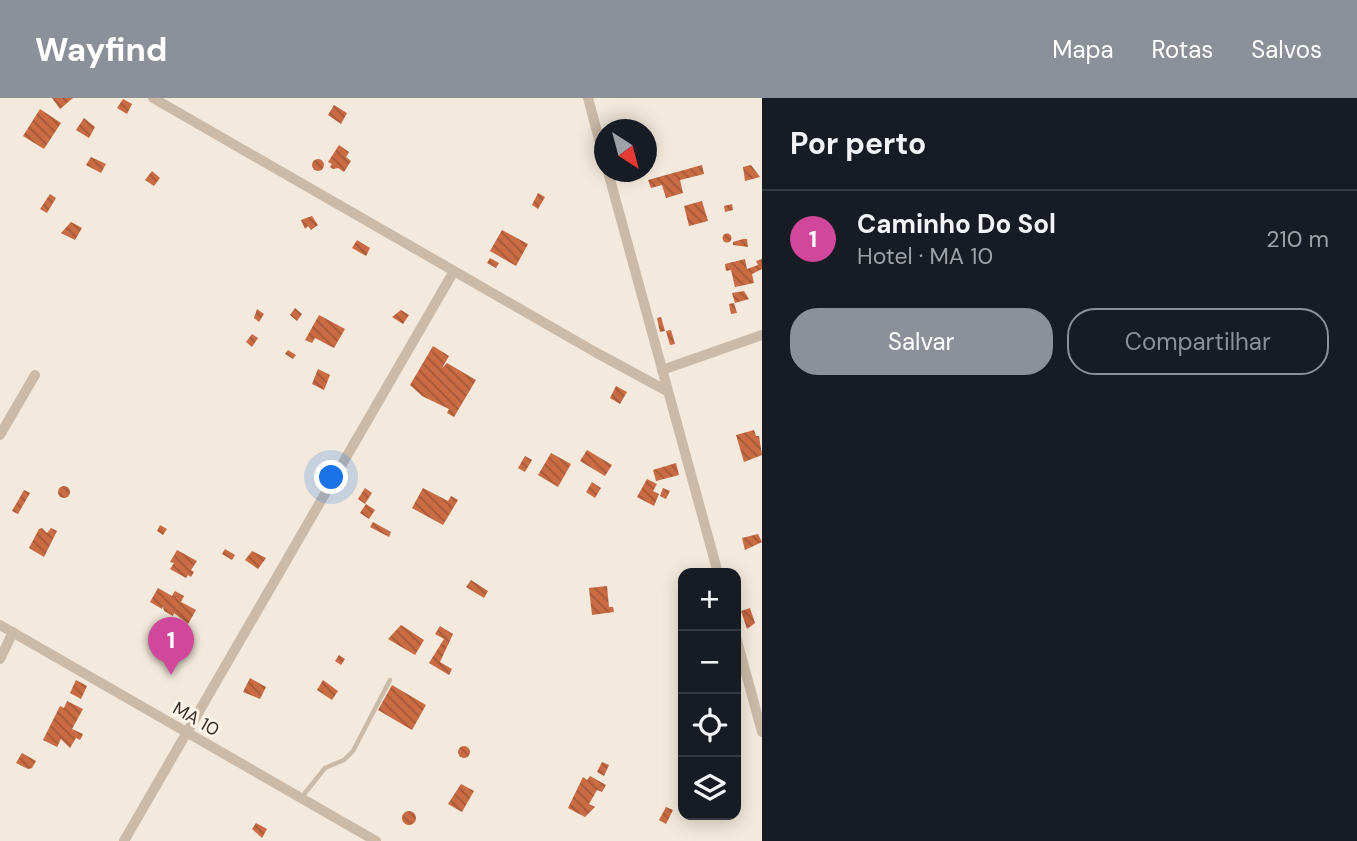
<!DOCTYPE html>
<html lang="pt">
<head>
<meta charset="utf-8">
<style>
	body { margin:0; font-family:"DM Sans",sans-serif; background:#242831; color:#f1f3f6 }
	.controls { position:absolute; right:21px; bottom:21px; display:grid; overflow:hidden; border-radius:14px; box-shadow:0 4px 18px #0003 }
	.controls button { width:63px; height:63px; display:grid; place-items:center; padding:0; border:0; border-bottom:2px solid #363941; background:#171b24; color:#f1f3f6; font:35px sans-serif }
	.compass { position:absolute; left:594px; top:21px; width:63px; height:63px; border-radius:50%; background:#171b24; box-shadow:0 4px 18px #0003; rotate:144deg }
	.you { position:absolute; left:332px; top:380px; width:24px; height:24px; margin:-18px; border:5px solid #fff; border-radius:50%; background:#1a73e8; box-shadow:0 0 0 10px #1a73e833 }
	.badge { display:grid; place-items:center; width:46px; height:46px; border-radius:50%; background:#8c9099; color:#fff; font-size:23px; font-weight:700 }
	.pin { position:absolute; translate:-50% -58px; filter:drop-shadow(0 2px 4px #0008) }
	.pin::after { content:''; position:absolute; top:37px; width:24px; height:21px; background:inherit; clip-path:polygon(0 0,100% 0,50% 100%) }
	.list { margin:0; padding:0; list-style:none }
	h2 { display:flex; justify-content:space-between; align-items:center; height:91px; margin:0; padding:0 28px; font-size:30px }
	h2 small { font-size:23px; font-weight:400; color:#9ea1a6 }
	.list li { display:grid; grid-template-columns:46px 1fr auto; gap:21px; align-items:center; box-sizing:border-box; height:98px; padding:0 28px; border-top:2px solid #363941 }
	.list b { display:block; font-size:26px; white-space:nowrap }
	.list p { margin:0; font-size:23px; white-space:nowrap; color:#9ea1a6 }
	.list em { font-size:23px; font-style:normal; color:#9ea1a6 }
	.actions { display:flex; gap:14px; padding:21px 28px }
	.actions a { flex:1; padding:16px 0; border:2px solid #8c9099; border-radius:28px; text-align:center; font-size:24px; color:#8c9099 }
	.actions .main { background:#8c9099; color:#fff }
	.icon { flex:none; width:38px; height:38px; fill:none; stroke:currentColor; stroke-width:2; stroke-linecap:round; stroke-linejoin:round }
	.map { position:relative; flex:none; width:762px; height:743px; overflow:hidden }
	header { display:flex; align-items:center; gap:42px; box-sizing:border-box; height:98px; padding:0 35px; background:#8c9099; color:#fff }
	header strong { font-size:33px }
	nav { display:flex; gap:38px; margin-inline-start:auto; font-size:24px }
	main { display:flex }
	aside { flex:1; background:#171b24 }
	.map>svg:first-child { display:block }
</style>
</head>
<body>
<header>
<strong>Wayfind</strong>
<nav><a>Mapa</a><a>Rotas</a><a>Salvos</a></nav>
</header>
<main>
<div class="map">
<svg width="762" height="743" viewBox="0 0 762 743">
	<defs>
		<pattern id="building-back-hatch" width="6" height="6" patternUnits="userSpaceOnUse" patternTransform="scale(1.75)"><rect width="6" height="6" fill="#c96b43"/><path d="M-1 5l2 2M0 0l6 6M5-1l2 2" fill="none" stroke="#a45838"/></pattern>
	</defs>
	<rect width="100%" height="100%" fill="#f3e9dc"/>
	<g fill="url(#building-back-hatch)">
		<path d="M52 0H73L60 11Z"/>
		<path d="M123 1 132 6 127 16 117 10Z"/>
		<path d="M334 7 347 15 341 26 328 17Z"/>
		<path d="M40 11 61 25 44 51 23 38Z"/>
		<path d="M84 20 95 29 89 40 76 32Z"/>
		<path d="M646 30 652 45 646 47Z"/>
		<path d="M339 47 349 54 346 59 351 63 344 74 338 70 333 71 330 69 332 66 328 64Z"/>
		<path d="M91 59 106 66 101 75 86 67Z"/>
		<circle cx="318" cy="67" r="6"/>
		<path d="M702 67 704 76 680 82 683 95 666 100 662 87 651 90 648 82Z"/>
		<path d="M751 67 760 79 745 83 743 69Z"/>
		<path d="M152 73 160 80 154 88 145 82Z"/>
		<path d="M538 95 545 99 538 111 532 107Z"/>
		<path d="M50 96 56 100 47 115 40 111Z"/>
		<path d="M702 103 708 123 689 128 684 108Z"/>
		<path d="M732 106 733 112 725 114 724 108Z"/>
		<path d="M312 118 318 127 311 132 308 128 305 131 301 122Z"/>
		<path d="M71 124 82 130 75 142 61 135Z"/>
		<path d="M502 132 528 146 516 168 490 153Z"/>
		<circle cx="727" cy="140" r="4.5"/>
		<path d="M743 141H747L748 149 733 147V144Z"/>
		<path d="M357 142 370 150 366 158 352 150Z"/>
		<path d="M490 160 499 165 496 170 487 165Z"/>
		<path d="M745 161 747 171 758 167 756 163 762 161V171L752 176 754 185 735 189 731 172 726 173 725 166Z"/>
		<path d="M744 193 749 201 735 205 732 195Z"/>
		<path d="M734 205 737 215 731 216 729 206Z"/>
		<path d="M295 210 302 216 297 223 290 217Z"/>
		<path d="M257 211 264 216 259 224 254 220Z"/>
		<path d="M401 212 409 217 403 226 392 219Z"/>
		<path d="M319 217 345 231 334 250 315 240 312 245 305 242Z"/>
		<path d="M661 219 665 233 660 234 657 220Z"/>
		<path d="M671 232 675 246 670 247 666 233Z"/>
		<path d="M252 236 258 240 252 249 246 244Z"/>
		<path d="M433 248 449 258 442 270 447 265 476 282 454 319 447 315 449 311 422 298 410 287Z"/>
		<path d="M288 252 296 257 293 261 285 256Z"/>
		<path d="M318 271 330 277 324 292 312 286Z"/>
		<path d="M616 288 627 294 620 306 610 300Z"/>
		<path d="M754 332 756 338H759L762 357 744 364 736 337Z"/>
		<path d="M587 352 612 367 605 378 580 363Z"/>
		<path d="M551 355 571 366 558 389 538 377Z"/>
		<path d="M525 358 532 362 525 374 518 370Z"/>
		<path d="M676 365 679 377 656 383 653 372Z"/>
		<path d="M647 381 657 386 653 393 659 396 654 408 637 399Z"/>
		<path d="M592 384 601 390 595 400 586 394Z"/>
		<circle cx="64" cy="394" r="6"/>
		<path d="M365 390 372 395 365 406 358 401Z"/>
		<path d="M423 390 448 403 451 398 458 402 443 427 412 410Z"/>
		<path d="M663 390 670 393 666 401 660 398Z"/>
		<path d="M24 392 30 395 18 416 12 413Z"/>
		<path d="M366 406 375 412 369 421 360 415Z"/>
		<path d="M373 424 391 434 389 439 370 429Z"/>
		<path d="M160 427 167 431 163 437 157 433Z"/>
		<path d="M42 430 47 435 51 430 57 433 44 459 29 450 39 431Z"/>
		<path d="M758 436 762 444 745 452 742 440Z"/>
		<path d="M225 451 235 457 232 462 222 456Z"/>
		<path d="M177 452 197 463 191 472 194 474 191 479 188 477 186 480 170 471 174 465 170 464Z"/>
		<path d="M252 453 266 460 258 471 245 462Z"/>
		<path d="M471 482 488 493 484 500 466 489Z"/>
		<path d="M607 488 609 509H613L614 514 592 517 589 490Z"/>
		<path d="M158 490 172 498 175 493 184 498 181 504 196 512 188 526 174 515 173 518 164 513 163 508 162 511 150 504Z"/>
		<path d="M750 510 755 525 747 531 741 513Z"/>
		<path d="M401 527 424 542 415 557 388 541Z"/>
		<path d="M440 528 453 536 440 564 452 571 449 577 429 565 444 541 435 536Z"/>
		<path d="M339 557 345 561 341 567 335 563Z"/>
		<path d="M250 580 266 589 260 601 243 594Z"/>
		<path d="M76 582 87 588 81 601 70 595Z"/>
		<path d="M323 582 338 593 332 602 317 592Z"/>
		<path d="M392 587 426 607 412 632 378 612Z"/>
		<path d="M67 603 83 611 72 631 83 636 80 642 76 640 70 650 61 641 57 649 43 642 60 608 64 610Z"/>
		<circle cx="464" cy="654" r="6"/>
		<path d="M22 655 36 663 32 670 28 671 16 665Z"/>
		<path d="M602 664 609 667 604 678 597 674Z"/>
		<path d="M590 678 606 687 602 694 597 692 589 706 595 709 585 719 568 710 583 679 587 682Z"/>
		<path d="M461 686 474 693 462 714 448 706Z"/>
		<path d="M666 709 673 712 666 726 659 722Z"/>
		<circle cx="409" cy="720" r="7"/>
		<path d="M256 725 267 731 262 740 252 731Z"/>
	</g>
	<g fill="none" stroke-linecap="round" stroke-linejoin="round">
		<path stroke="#cbbaa7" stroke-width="4.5" d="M301 700 325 670 344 662 353 653 390 582"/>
		<g stroke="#cbbaa7" stroke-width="10">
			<path d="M153 0 595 254 667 293"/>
			<path d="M588 0 604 60"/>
			<path d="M608 74 718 475"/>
			<path d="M662 272 762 237"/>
			<path d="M0 337 35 277"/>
			<path d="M0 527 376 743"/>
			<path d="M736 539 762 634"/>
			<path d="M0 561 13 534"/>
			<path d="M124 743 454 173"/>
		</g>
	</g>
	<g text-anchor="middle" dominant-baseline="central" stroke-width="6" stroke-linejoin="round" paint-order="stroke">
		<g font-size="18" fill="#382e28" stroke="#faf3e8">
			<text transform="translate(196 621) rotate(30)">MA 10</text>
		</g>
	</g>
</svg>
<div class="controls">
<button>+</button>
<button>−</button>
<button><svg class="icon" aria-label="locate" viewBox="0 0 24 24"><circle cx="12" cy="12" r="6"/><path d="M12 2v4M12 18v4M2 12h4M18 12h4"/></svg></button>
<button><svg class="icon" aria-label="layers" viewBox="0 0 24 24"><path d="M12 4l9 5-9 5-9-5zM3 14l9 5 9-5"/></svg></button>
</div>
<svg class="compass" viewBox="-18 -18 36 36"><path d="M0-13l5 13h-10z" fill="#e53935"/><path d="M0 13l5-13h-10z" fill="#9ea1a6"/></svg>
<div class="you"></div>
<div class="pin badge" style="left:171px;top:577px;background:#d1479c">1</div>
</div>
<aside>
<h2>Por perto<small></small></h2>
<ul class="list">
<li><span class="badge" style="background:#d1479c">1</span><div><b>Caminho Do Sol</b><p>Hotel · MA 10</p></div><em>210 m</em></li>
</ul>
<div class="actions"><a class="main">Salvar</a><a>Compartilhar</a></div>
</aside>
</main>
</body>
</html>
